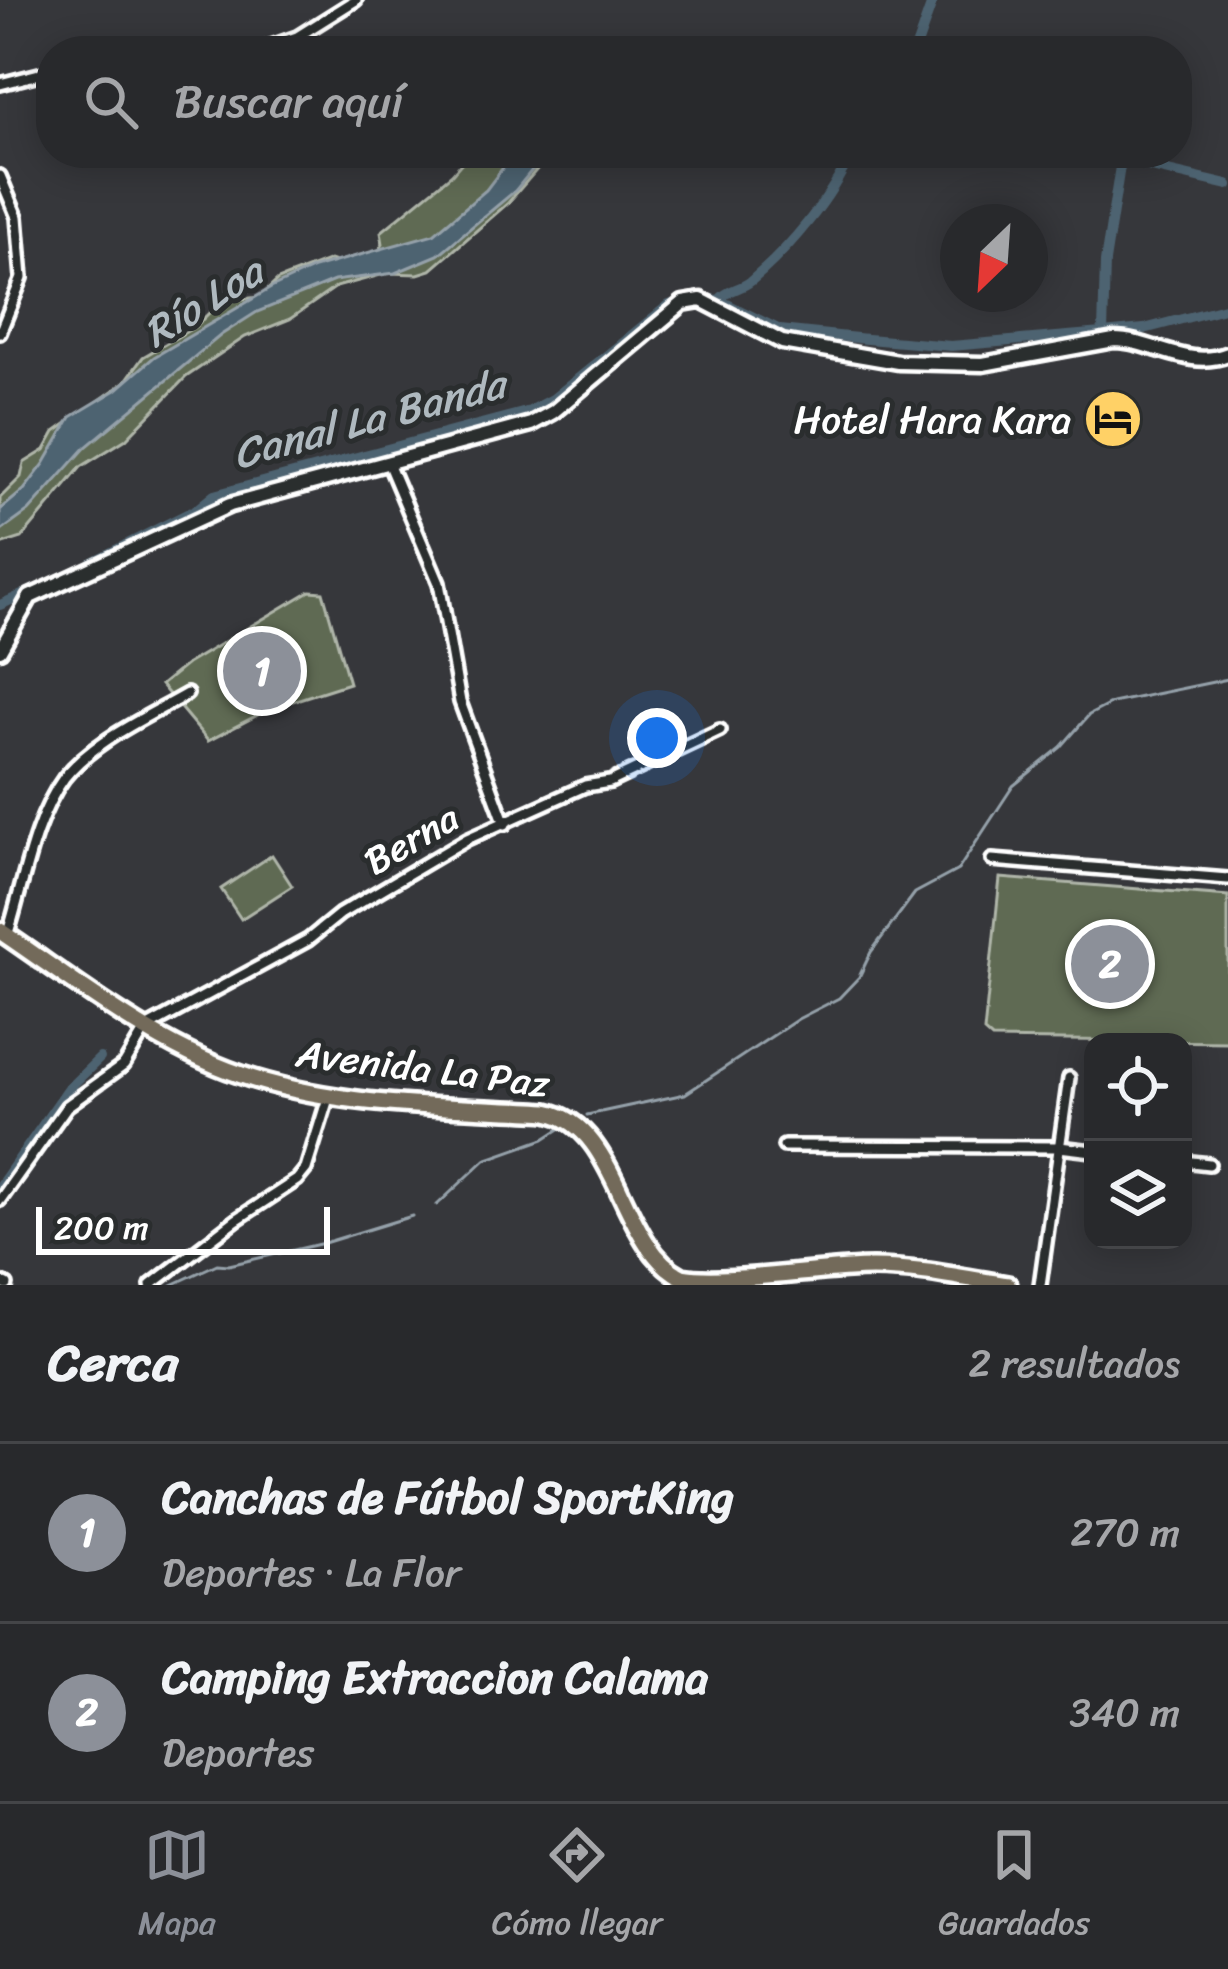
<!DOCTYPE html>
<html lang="es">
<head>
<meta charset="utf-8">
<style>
	body { margin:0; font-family:Sriracha,sans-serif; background:#343538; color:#f1f3f6 }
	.controls { position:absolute; right:36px; bottom:36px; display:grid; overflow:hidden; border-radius:24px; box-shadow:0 6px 30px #0003 }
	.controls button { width:108px; height:108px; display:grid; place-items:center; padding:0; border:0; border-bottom:3px solid #444548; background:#28292c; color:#f1f3f6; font:60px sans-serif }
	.compass { position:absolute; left:940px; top:204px; width:108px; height:108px; border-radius:50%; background:#28292c; box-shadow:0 6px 30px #0003; rotate:205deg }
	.scale { position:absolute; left:36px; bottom:30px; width:294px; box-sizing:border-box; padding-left:12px; border:6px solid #fff; border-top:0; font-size:33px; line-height:42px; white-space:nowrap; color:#fff; -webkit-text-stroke:9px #2a2d2e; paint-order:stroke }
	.you { position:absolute; left:657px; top:738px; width:42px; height:42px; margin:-30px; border:9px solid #fff; border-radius:50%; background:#1a73e8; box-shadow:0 0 0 18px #1a73e833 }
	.badge { display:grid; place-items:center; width:78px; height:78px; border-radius:50%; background:#8c9099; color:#fff; font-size:39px; font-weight:700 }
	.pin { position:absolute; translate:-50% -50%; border:6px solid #fff; box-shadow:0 3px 12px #0006 }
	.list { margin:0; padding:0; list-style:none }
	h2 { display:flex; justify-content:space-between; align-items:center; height:156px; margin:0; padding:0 48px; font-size:51px }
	h2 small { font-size:39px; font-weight:400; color:#a5a6a9 }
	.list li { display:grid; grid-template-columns:78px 1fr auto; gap:36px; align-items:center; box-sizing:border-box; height:180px; padding:0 48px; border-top:3px solid #444548 }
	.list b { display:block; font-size:45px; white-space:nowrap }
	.list p { margin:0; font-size:39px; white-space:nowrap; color:#a5a6a9 }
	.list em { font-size:39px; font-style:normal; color:#a5a6a9 }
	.icon { flex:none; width:66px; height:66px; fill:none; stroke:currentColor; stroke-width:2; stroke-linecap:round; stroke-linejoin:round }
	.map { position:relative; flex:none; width:1228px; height:1285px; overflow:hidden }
	.search { position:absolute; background:#28292c; box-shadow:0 6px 30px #0003; left:36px; right:36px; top:36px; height:132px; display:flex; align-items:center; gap:30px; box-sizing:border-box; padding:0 42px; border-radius:48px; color:#a5a6a9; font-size:45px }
	.sheet { height:516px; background:#28292c }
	nav { display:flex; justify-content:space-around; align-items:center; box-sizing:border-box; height:168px; border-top:3px solid #444548; background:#28292c; font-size:33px; color:#a5a6a9 }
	nav a { display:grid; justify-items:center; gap:6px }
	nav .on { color:#8c9099 }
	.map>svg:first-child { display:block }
</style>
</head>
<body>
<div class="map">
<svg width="1228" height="1285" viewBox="0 0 1228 1285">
	<rect width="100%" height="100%" fill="#36373b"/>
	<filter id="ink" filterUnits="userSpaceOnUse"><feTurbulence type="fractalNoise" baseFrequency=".00833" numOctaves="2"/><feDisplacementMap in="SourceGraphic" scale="24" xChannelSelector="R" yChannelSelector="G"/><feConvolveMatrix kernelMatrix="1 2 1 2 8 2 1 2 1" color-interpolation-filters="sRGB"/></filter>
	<g filter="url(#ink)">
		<g fill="#5f6b53" stroke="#afb5a9" stroke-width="3">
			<path d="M470 153H539L540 166 507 204 431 270 418 274 388 273 336 287 290 319 245 337 186 377 126 439 81 467 22 538 0 545V498L21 477 24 463 45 450 55 432 125 382 143 357 196 326 214 308 232 300 260 297 278 280 330 260 341 264 378 252 383 244 381 232 452 174Z"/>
			<path d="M310 591 323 592 349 683 271 708 208 741 161 685 187 664Z"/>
			<path d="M272 855 292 886 241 919 221 889Z"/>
			<path d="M1000 878 1228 896V1042L992 1039 984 1032Z"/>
		</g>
		<path fill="#4e6371" stroke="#95a1aa" stroke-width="3" d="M514 153H546L515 191 438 255 395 273 334 281 257 312 221 335 86 447 29 511 0 532V510L24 490 44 464 71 417 116 390 154 357 271 288 314 268 434 234 486 190Z"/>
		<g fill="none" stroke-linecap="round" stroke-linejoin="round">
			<g stroke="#95a1aa" stroke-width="3">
				<path d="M587 1115 685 1094 798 1019 839 998 859 977 871 952 915 893 958 870 1013 786 1061 747 1089 715 1112 703 1228 679"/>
				<path d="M437 1205 485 1160 544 1139 564 1126"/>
				<path d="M172 1285 217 1264 229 1265 324 1243 412 1216"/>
			</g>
			<g stroke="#4e6371" stroke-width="10">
				<path d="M911 51 917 45 933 0"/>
				<path d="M719 300C728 289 740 290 751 281 788 250 832 198 851 153"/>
				<path d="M1103 333 1144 329 1228 307"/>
				<path d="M90 563 197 509 214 495 530 411 553 399 669 305 694 298 719 300 780 330 867 339 951 346 1103 333 1105 262 1121 160 1228 185"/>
				<path d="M0 605 35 589"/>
				<path d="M0 1186 68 1089 100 1058"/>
			</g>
			<defs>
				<g id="minor">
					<path d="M257 51 297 37 356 0"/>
					<path d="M0 84 51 71"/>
					<path d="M0 176 17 217 22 278 0 333"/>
					<path d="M389 465 439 583 460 702 505 824"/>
					<path d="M992 860 1228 879"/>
					<path d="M7 936C23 886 33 820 64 778 93 741 147 717 187 694"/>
					<path d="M784 1146 1059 1147 1093 1151"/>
					<path d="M1183 1161 1209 1164"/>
					<path d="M0 1200 67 1106 124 1065 146 1028 308 940 340 914 467 839 585 786 610 782 720 730"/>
					<path d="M0 1282 7 1285"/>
					<path d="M151 1285 236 1220 297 1180 306 1169 329 1095"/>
					<path d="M1040 1285 1069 1078"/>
				</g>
				<path id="tertiary" d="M0 650 30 597 230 505 531 424 553 412 683 303 701 300 782 342 898 362 983 364 1114 340C1152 340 1189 370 1228 354"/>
				<path id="primary" d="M0 931C80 985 161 1051 254 1079 350 1108 449 1106 547 1112 620 1127 619 1245 682 1277 721 1285 824 1268 872 1268 918 1268 963 1278 1008 1285"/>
			</defs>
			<use href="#minor" stroke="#fff" stroke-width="18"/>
			<use href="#tertiary" stroke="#fff" stroke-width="21"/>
			<use href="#primary" stroke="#fff" stroke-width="24"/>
			<use href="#minor" stroke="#2a2d2e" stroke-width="9"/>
			<use href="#tertiary" stroke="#2a2d2e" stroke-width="12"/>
			<use href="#primary" stroke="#736b5a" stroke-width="15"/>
		</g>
	</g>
	<defs>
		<symbol id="hotel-disc" viewBox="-11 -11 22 22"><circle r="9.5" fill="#ffd166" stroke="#2a2d2e"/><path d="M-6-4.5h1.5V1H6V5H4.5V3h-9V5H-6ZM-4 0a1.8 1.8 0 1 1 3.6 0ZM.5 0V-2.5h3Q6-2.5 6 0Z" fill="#111"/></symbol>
	</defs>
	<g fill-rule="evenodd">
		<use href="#hotel-disc" x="1080" y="386" width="66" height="66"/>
	</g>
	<g text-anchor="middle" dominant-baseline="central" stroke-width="10" stroke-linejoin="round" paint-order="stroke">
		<g font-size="39" fill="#fff" stroke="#2a2d2e" text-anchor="end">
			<text x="1071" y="419">Hotel Hara Kara</text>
		</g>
		<g font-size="39" fill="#fff" stroke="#2a2d2e">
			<text transform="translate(411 839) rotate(-30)">Berna</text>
			<text transform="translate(423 1068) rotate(7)">Avenida La Paz</text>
		</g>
		<g font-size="42" font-style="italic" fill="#afb9bf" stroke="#2a2d2e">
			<text transform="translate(203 302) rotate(-32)">Río Loa</text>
			<text transform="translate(369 419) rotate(-15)">Canal La Banda</text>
		</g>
	</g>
</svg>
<div class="controls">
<button><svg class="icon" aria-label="locate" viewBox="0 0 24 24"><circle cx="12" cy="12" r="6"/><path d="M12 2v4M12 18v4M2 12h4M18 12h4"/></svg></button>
<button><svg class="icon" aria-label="layers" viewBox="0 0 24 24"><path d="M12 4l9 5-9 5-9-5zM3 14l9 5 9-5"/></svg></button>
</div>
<svg class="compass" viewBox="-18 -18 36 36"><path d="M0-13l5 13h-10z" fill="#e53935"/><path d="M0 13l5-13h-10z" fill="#a5a6a9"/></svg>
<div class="scale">200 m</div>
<div class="you"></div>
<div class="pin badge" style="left:262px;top:671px">1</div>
<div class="pin badge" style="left:1110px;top:964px">2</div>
<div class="search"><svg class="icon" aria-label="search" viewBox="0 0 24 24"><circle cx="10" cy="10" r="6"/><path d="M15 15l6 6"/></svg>Buscar aquí</div>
</div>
<section class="sheet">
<h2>Cerca<small>2 resultados</small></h2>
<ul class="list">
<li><span class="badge">1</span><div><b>Canchas de Fútbol SportKing</b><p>Deportes · La Flor</p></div><em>270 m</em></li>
<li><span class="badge">2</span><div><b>Camping Extraccion Calama</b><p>Deportes</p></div><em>340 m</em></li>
</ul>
</section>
<nav>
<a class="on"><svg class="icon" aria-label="map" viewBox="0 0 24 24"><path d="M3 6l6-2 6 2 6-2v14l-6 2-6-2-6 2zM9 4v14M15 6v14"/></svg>Mapa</a>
<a><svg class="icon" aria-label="directions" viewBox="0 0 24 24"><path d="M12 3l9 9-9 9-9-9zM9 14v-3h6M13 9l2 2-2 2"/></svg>Cómo llegar</a>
<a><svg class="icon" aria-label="saved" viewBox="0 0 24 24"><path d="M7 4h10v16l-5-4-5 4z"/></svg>Guardados</a>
</nav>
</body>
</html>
